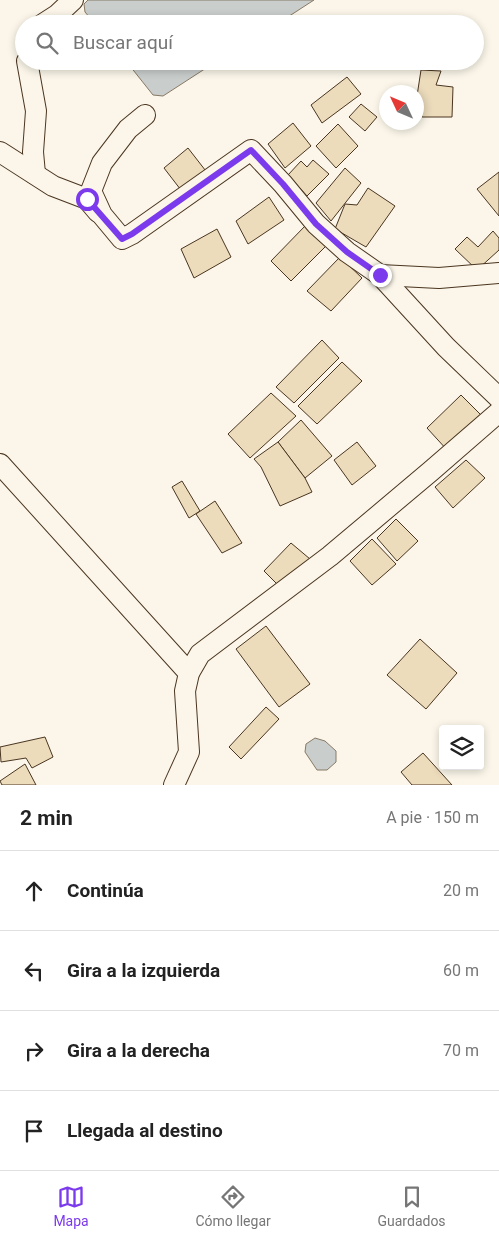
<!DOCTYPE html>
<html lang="es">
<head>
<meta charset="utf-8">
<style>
	body { margin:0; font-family:Roboto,sans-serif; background:#f2f2f2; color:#222 }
	.controls { position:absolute; right:15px; bottom:15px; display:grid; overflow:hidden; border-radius:5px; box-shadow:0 2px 8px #0003 }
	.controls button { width:45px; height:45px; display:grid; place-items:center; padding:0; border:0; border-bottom:1px solid #e0e0e0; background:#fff; color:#222; font:25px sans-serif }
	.compass { position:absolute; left:379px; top:85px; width:45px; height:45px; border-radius:50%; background:#fff; box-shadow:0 2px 8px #0003; rotate:314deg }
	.stop { position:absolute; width:15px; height:15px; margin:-11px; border:4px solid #7c3aed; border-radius:50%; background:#fff }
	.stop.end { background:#7c3aed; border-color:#fff; box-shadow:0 1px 5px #0008 }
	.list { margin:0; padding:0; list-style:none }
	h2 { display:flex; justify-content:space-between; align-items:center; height:65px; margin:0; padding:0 20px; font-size:21px }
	h2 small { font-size:16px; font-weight:400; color:#767676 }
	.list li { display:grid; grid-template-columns:32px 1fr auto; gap:15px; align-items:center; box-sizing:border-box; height:80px; padding:0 20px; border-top:1px solid #e0e0e0 }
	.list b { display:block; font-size:19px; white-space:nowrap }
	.list em { font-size:16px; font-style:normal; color:#767676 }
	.icon { flex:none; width:28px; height:28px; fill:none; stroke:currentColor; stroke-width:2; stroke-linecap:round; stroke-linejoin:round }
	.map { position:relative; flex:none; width:499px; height:785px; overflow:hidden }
	.search { position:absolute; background:#fff; box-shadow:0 2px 8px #0003; left:15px; right:15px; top:15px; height:55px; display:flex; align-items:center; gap:12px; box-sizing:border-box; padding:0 18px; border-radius:28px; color:#767676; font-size:19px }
	.sheet { height:385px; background:#fff }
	nav { display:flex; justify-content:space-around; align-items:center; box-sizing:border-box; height:70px; border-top:1px solid #e0e0e0; background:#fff; font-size:14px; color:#767676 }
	nav a { display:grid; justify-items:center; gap:2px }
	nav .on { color:#7c3aed }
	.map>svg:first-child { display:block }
</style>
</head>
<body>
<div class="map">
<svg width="499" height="785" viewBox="0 0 499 785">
	<rect width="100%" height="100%" fill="#fbf6e9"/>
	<g fill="#c9cecd" stroke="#887966">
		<path d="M88 0H314L277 24H95L85 12 84 4Z"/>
		<path d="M126 61H217L163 96 153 95Z"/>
		<path d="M315 738 325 741 336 751V762L327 770H317L305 752 306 744Z"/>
	</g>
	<g fill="#ecdcbc" stroke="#4a3520">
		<path d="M421 70 441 71 436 85 453 87 452 117H422L417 96Z"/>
		<path d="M347 77 361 94 322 123 311 105Z"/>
		<path d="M361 104 377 117 365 131 349 117Z"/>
		<path d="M293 123 311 146 285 168 268 144Z"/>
		<path d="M338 124 358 146 336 168 316 146Z"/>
		<path d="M188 148 209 175 184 194 164 168Z"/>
		<path d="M313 160 329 174 307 196 288 175 301 161 307 167Z"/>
		<path d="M345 168 361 183 331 221 316 203Z"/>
		<path d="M499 172V216L477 189Z"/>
		<path d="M368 188 395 206 366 247 335 229 345 204 357 205Z"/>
		<path d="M269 197 284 220 248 244 236 221Z"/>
		<path d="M306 225 327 245 291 281 271 261Z"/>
		<path d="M217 229 231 257 194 278 181 249Z"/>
		<path d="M493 231 499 238V250L477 270 455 249 467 237 478 247Z"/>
		<path d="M340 257 362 278 331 311 307 291Z"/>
		<path d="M322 340 339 358 294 403 276 387Z"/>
		<path d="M342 362 362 381 317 424 298 406Z"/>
		<path d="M271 393 296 416 250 458 228 434Z"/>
		<path d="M461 395 482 416 448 451 427 428Z"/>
		<path d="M301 420 332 456 305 478 278 442Z"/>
		<path d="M278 442 305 478 312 492 280 506 261 467 254 459Z"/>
		<path d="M357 442 376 466 352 485 334 460Z"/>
		<path d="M466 460 485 478 453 508 435 487Z"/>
		<path d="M182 481 200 511 189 518 172 487Z"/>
		<path d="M215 501 242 543 222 553 196 514Z"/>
		<path d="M396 519 418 541 397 561 377 538Z"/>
		<path d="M372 539 396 564 372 585 350 561Z"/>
		<path d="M291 543 310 559 279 586 264 571Z"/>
		<path d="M266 626 310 684 279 707 236 649Z"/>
		<path d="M420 639 457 673 426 709 387 675Z"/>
		<path d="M266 707 279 719 241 759 229 747Z"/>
		<path d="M45 737 53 757 32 768 26 758 1 762 0 747Z"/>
		<path d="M423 753 452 785H412L401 772Z"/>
		<path d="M25 764 36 785H2L0 781Z"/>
	</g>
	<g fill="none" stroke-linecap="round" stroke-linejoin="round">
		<defs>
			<g id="minor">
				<path d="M43 24 57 15 73 0"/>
				<path d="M27 61 36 111 33 152 35 174"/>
				<path d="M145 115 128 129 102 163 91 191 102 215 122 239 132 234 251 150 283 184 316 224 347 252 380 275 446 347 499 398"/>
				<path d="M0 152 53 186 87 199 98 212"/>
				<path d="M380 275 439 278 499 273"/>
				<path d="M0 464 189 673"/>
				<path d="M174 785 189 752 185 691 189 673 200 654 330 556 431 471 499 412"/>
			</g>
		</defs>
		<use href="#minor" stroke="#4a3520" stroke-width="22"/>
		<use href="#minor" stroke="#fbf6e9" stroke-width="20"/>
	</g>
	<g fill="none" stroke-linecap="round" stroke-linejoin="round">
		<path stroke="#7c3aed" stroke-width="6" d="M87 199 122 239 132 234 251 150 283 184 316 224 347 252 380 275"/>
	</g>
</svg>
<div class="controls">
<button><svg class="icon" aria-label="layers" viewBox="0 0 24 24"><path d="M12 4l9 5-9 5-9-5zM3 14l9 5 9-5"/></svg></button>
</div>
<svg class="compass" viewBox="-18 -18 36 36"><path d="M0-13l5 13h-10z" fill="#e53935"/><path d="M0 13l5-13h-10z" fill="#767676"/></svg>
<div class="stop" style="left:87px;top:199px"></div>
<div class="stop end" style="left:380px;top:275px"></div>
<div class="search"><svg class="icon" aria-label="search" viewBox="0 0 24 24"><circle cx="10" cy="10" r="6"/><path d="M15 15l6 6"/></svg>Buscar aquí</div>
</div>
<section class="sheet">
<h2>2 min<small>A pie · 150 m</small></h2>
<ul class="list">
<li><svg class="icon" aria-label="ahead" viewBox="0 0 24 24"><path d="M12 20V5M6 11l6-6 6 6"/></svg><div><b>Continúa</b></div><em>20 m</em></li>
<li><svg class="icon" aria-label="left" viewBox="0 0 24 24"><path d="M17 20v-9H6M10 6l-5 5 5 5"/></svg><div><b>Gira a la izquierda</b></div><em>60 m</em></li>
<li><svg class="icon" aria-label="right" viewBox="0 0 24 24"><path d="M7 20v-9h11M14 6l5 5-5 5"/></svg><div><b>Gira a la derecha</b></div><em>70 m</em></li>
<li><svg class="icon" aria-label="arrive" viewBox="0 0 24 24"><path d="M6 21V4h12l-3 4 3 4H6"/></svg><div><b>Llegada al destino</b></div></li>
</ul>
</section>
<nav>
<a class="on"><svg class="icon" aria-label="map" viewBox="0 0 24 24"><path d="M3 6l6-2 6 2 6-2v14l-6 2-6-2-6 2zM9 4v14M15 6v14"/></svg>Mapa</a>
<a><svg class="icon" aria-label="directions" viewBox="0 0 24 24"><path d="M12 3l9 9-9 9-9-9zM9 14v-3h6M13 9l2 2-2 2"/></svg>Cómo llegar</a>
<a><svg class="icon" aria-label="saved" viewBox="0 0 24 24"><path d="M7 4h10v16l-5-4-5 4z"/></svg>Guardados</a>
</nav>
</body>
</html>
